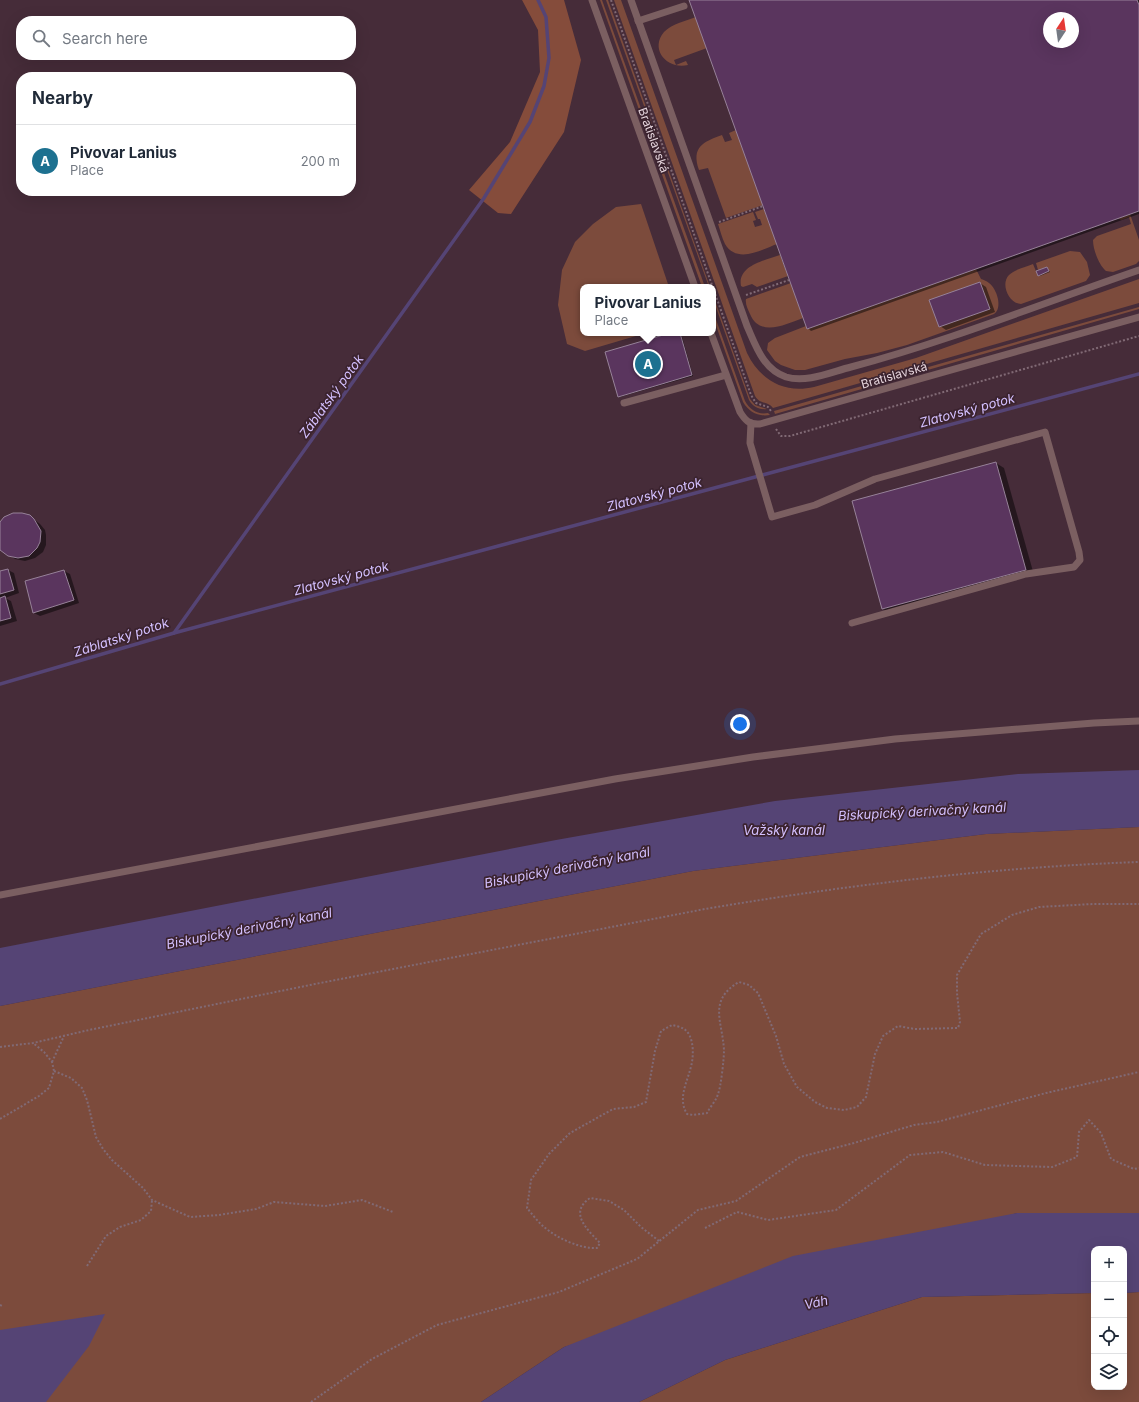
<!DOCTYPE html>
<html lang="en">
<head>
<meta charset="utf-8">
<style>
	body { margin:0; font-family:Inter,sans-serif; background:#f6f6f7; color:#1f2937 }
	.controls { position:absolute; right:12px; bottom:12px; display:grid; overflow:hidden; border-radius:8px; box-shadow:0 4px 16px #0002 }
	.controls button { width:36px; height:36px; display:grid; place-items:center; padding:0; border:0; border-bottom:1px solid #e0e1e3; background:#fff; color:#1f2937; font:20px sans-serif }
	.compass { position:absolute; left:1043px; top:12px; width:36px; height:36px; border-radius:50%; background:#fff; box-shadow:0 4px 16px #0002; rotate:13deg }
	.you { position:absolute; left:740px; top:724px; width:14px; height:14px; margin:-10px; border:3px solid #fff; border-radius:50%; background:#1a73e8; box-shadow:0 0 0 6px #1a73e833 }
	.badge { display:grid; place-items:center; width:26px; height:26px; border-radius:50%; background:#1d7190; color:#fff; font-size:13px; font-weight:700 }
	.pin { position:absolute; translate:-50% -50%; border:2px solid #fff; box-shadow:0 1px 4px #0006 }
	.popup { position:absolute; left:580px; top:284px; width:136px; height:52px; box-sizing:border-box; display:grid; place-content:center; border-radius:8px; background:#fff; filter:drop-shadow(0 1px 3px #0005); font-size:13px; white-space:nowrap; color:#747a83 }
	.popup b { font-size:15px; color:#1f2937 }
	.popup::after { content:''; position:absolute; left:50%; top:100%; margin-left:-8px; border:8px solid transparent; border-top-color:#fff }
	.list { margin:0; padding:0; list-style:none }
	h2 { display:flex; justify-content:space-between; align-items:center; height:52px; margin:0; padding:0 16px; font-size:17px }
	h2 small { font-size:13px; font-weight:400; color:#747a83 }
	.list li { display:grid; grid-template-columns:26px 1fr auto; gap:12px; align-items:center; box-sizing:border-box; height:72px; padding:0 16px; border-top:1px solid #e0e1e3 }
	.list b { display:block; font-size:15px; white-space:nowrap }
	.list p { margin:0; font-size:13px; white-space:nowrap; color:#747a83 }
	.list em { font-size:13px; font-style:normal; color:#747a83 }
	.icon { flex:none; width:22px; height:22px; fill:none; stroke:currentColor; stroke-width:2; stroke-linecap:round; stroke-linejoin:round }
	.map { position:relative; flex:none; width:1139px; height:1402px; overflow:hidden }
	.search { position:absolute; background:#fff; box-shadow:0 4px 16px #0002; left:16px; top:16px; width:340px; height:44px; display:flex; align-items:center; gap:10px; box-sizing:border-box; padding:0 14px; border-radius:16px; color:#747a83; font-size:15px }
	.panel { position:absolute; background:#fff; box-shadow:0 4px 16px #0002; left:16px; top:72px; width:340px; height:124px; border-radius:16px }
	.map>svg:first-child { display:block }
</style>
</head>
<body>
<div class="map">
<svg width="1139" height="1402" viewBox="0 0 1139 1402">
	<rect width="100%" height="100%" fill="#462c39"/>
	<g fill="#7c4b3c" fill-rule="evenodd">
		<path d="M600 0H602L705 287H702Z"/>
		<path d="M606 0H608L710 287H709Z"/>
		<path d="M614 0H621L747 353C760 380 784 394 814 387L916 358 1139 279V303L773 408C767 400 760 405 755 396Z"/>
		<path d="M696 17 707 48 674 60 676 65 686 61 688 65C668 70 649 50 664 32 672 24 685 21 696 17Z"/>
		<path d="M736 130 763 205 726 218 708 168 699 170C691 147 703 142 722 135L725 142 732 140 729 133Z"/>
		<path d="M641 204 669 287H583V333H646L585 351 567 344 558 305 562 270 575 242 593 224 616 207Z"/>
		<path d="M764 209 777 244C761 250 737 264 725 244 722 238 720 230 718 224L753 212 756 220 753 221 755 227 762 225 760 219H758L755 212Z"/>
		<path d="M1130 214 1139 240V261L1136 264 1113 272 1106 271C1099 265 1093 250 1093 240L1097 236 1131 224 1129 217 1121 220 1118 218Z"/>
		<path d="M1070 251 1080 252 1087 262 1090 275 1086 281 1021 304C1009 304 1000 284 1009 275 1015 269 1026 267 1033 264L1038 276 1049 271 1047 267 1038 270 1036 263Z"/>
		<path d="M780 255 788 276 757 287 752 284 743 287 741 286C737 265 766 260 780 255Z"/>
		<path d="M976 269 981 279C984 280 987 281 989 283 997 289 1003 308 994 314L907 345 877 353 845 359 805 370H795L781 365 775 361 767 350 768 343 775 338 806 326 807 329ZM980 282 990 309 939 327 930 300Z"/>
		<path d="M791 283 803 318C786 324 760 338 750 314 748 310 745 304 746 299Z"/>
		<path d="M713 295 750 399 755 405 767 409C759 410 753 407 749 400L713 299Z"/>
		<path d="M1139 307V309L775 414 774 411Z"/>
		<path d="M713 311 745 401C750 410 758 415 768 413L770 415C758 417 749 412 743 402L713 317Z"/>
		<path d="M1139 827V1213H1017L564 1347 481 1402H0V1006L693 871 986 834Z"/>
		<path d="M1139 1292V1402H639L725 1360 922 1297 1094 1293V1387H1124V1293Z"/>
	</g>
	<path fill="#854c3b" d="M522 0H564L581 60 564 132 511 214 498 213 469 190 510 142 540 72 538 30Z"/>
	<g fill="#554475">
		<path d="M1139 770V827L986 834 693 871 0 1006V948L556 840 775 801 1018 774Z"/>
		<path d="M1017 1213H1139V1292L1124 1293V1249H1094V1293L922 1297 725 1360 639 1402H481L564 1347 793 1256Z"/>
		<path d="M105 1314 89 1346 46 1402H0V1330Z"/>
	</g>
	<g fill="#0007" fill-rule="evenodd">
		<path d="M691 0H1139V214L811 331 808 328ZM1049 18H1073V42H1049Z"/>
		<path d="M1047 268 1050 272 1040 276 1039 275Z"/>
		<path d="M980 283 986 287 995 312 946 330 940 326Z"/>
		<path d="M674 333H681L693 376 620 397 618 396Z"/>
		<path d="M996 463 1004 468 1034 575 891 613 883 609 854 502Z"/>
		<path d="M29 516 40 524 45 530 46 535V545L43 552 35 558 25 561 15 559 0 548V524Z"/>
		<path d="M8 570 14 573 19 593 5 598 11 601 17 621 0 626V572Z"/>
		<path d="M64 571 70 574 79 603 40 616 34 613 26 582Z"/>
	</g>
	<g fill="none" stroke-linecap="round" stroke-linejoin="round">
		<g stroke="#554475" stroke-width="3.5">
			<path d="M174 633 1139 374"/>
			<path d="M0 684 174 633 484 198 530 122 544 86 549 58 546 17 538 0"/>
		</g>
	</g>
	<g fill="#5a355e" stroke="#978299" fill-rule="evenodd">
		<path d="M689 0H1137L1139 5V211L807 329ZM1049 18H1073V42H1049Z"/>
		<path d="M1047 267 1049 271 1038 276 1036 271Z"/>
		<path d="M980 282 990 309 939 327 929 300Z"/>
		<path d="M670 333H680L692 375 618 397 605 352Z"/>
		<path d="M996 462 1026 570 882 609 852 501Z"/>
		<path d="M13 513H22L30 515 34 519 41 531 40 542 37 548 29 556 18 558 8 556 0 550V522L4 517Z"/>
		<path d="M8 569 14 590 0 594V571Z"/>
		<path d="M64 570 74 600 33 613 25 581Z"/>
		<path d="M5 596 11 618 0 621V598Z"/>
	</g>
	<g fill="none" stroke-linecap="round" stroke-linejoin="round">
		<g stroke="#816a75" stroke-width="2" stroke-dasharray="2 2" stroke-linecap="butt">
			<path d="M611 0 751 395 756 403 768 407 771 411"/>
			<path d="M719 222 763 206"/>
			<path d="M746 295 789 280"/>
			<path d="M776 429 781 436H790L1139 336"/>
			<path d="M0 1047 33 1043 89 1030 315 984 705 909C847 885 995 867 1139 862"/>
			<path d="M52 1062 64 1036"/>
			<path d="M54 1071 71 1078 82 1088 87 1100 96 1137 103 1149 112 1160 143 1188 152 1200 190 1217 219 1215 256 1209 274 1202 325 1206 362 1200 393 1212"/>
			<path d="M0 1119 39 1096 49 1088 54 1071 52 1062 44 1052 33 1043"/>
			<path d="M705 1228 737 1212 768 1220 836 1210 910 1155 943 1152 985 1165 1052 1167 1077 1157 1079 1132 1089 1120 1101 1133 1111 1159 1134 1169 1139 1168"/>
			<path d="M659 1241 641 1227 624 1210 609 1201 590 1198C568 1213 588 1230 600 1243L597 1248C580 1249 557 1238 544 1227 538 1222 532 1214 527 1208L531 1180 549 1154 570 1133 613 1109 634 1107 646 1102 655 1051 661 1031 672 1025C676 1026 681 1027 684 1029 695 1036 694 1059 690 1070 686 1085 678 1099 687 1114L693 1115 707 1113C710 1107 716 1101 718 1094 721 1087 724 1058 724 1051 723 1022 707 1001 739 982L749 985 758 993 776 1036 784 1064 797 1087 815 1102 827 1108 844 1110 857 1107 866 1097 875 1054 883 1036 898 1026 915 1029 958 1028 960 1022 957 993V975L981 934 1012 915 1039 907 1093 904H1139"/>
			<path d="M87 1266 106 1236 120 1227 141 1220 151 1211 152 1200"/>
			<path d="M0 1305 2 1306"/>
			<path d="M311 1402 372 1359 437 1325 559 1292 637 1259 698 1210 736 1201 800 1157 854 1143 914 1125 937 1122 1046 1093 1139 1072"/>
		</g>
		<g stroke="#7b5f61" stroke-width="7">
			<path d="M592 0 695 287"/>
			<path d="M631 0 747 326C756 346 763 369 786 377 807 383 831 372 851 367 949 341 1043 303 1139 270"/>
			<path d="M638 21 684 6"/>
			<path d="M711 333 740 412C745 420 749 425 760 424L1139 317"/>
			<path d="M624 403 726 375"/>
			<path d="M751 423 750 443 772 517 815 505 875 479 1045 432 1079 552 1080 560 1074 567 1026 574 852 623"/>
			<path d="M0 895 615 779 753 757 895 739 1094 723 1139 721"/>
		</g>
	</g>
	<g text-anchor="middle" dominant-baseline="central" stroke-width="3.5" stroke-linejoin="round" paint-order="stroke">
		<g font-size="12" fill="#e6d5dd" stroke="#3b232f">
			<text transform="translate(654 140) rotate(70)">Bratislavská</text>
			<text transform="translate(894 375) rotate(-16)">Bratislavská</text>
		</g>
		<g font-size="13" font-style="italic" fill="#d4c0ff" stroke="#3b232f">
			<text transform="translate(331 396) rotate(-54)">Záblatský potok</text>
			<text transform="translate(967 410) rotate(-15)">Zlatovský potok</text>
			<text transform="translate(654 494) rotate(-15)">Zlatovský potok</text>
			<text transform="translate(341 578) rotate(-15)">Zlatovský potok</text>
			<text transform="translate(121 637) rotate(-18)">Záblatský potok</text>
			<text transform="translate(922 811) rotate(-3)">Biskupický derivačný kanál</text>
			<text x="784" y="830">Važský kanál</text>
			<text transform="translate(567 867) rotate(-11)">Biskupický derivačný kanál</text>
			<text transform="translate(249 928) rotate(-11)">Biskupický derivačný kanál</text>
			<text transform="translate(816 1302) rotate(-13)">Váh</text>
		</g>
	</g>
</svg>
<div class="controls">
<button>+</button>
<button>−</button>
<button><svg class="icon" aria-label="locate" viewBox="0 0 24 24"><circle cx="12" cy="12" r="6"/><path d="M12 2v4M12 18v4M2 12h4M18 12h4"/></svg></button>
<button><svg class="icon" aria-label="layers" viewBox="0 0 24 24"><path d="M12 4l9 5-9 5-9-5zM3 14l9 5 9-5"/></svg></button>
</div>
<svg class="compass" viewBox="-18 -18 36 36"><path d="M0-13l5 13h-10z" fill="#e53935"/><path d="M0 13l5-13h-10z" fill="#747a83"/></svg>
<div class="you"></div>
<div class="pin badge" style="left:648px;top:364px">A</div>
<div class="popup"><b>Pivovar Lanius</b>Place</div>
<div class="search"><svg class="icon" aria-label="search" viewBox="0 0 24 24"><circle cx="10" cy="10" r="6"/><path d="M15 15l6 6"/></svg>Search here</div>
<section class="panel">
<h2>Nearby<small></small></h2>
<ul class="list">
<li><span class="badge">A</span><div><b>Pivovar Lanius</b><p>Place</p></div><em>200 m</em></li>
</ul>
</section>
</div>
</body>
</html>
